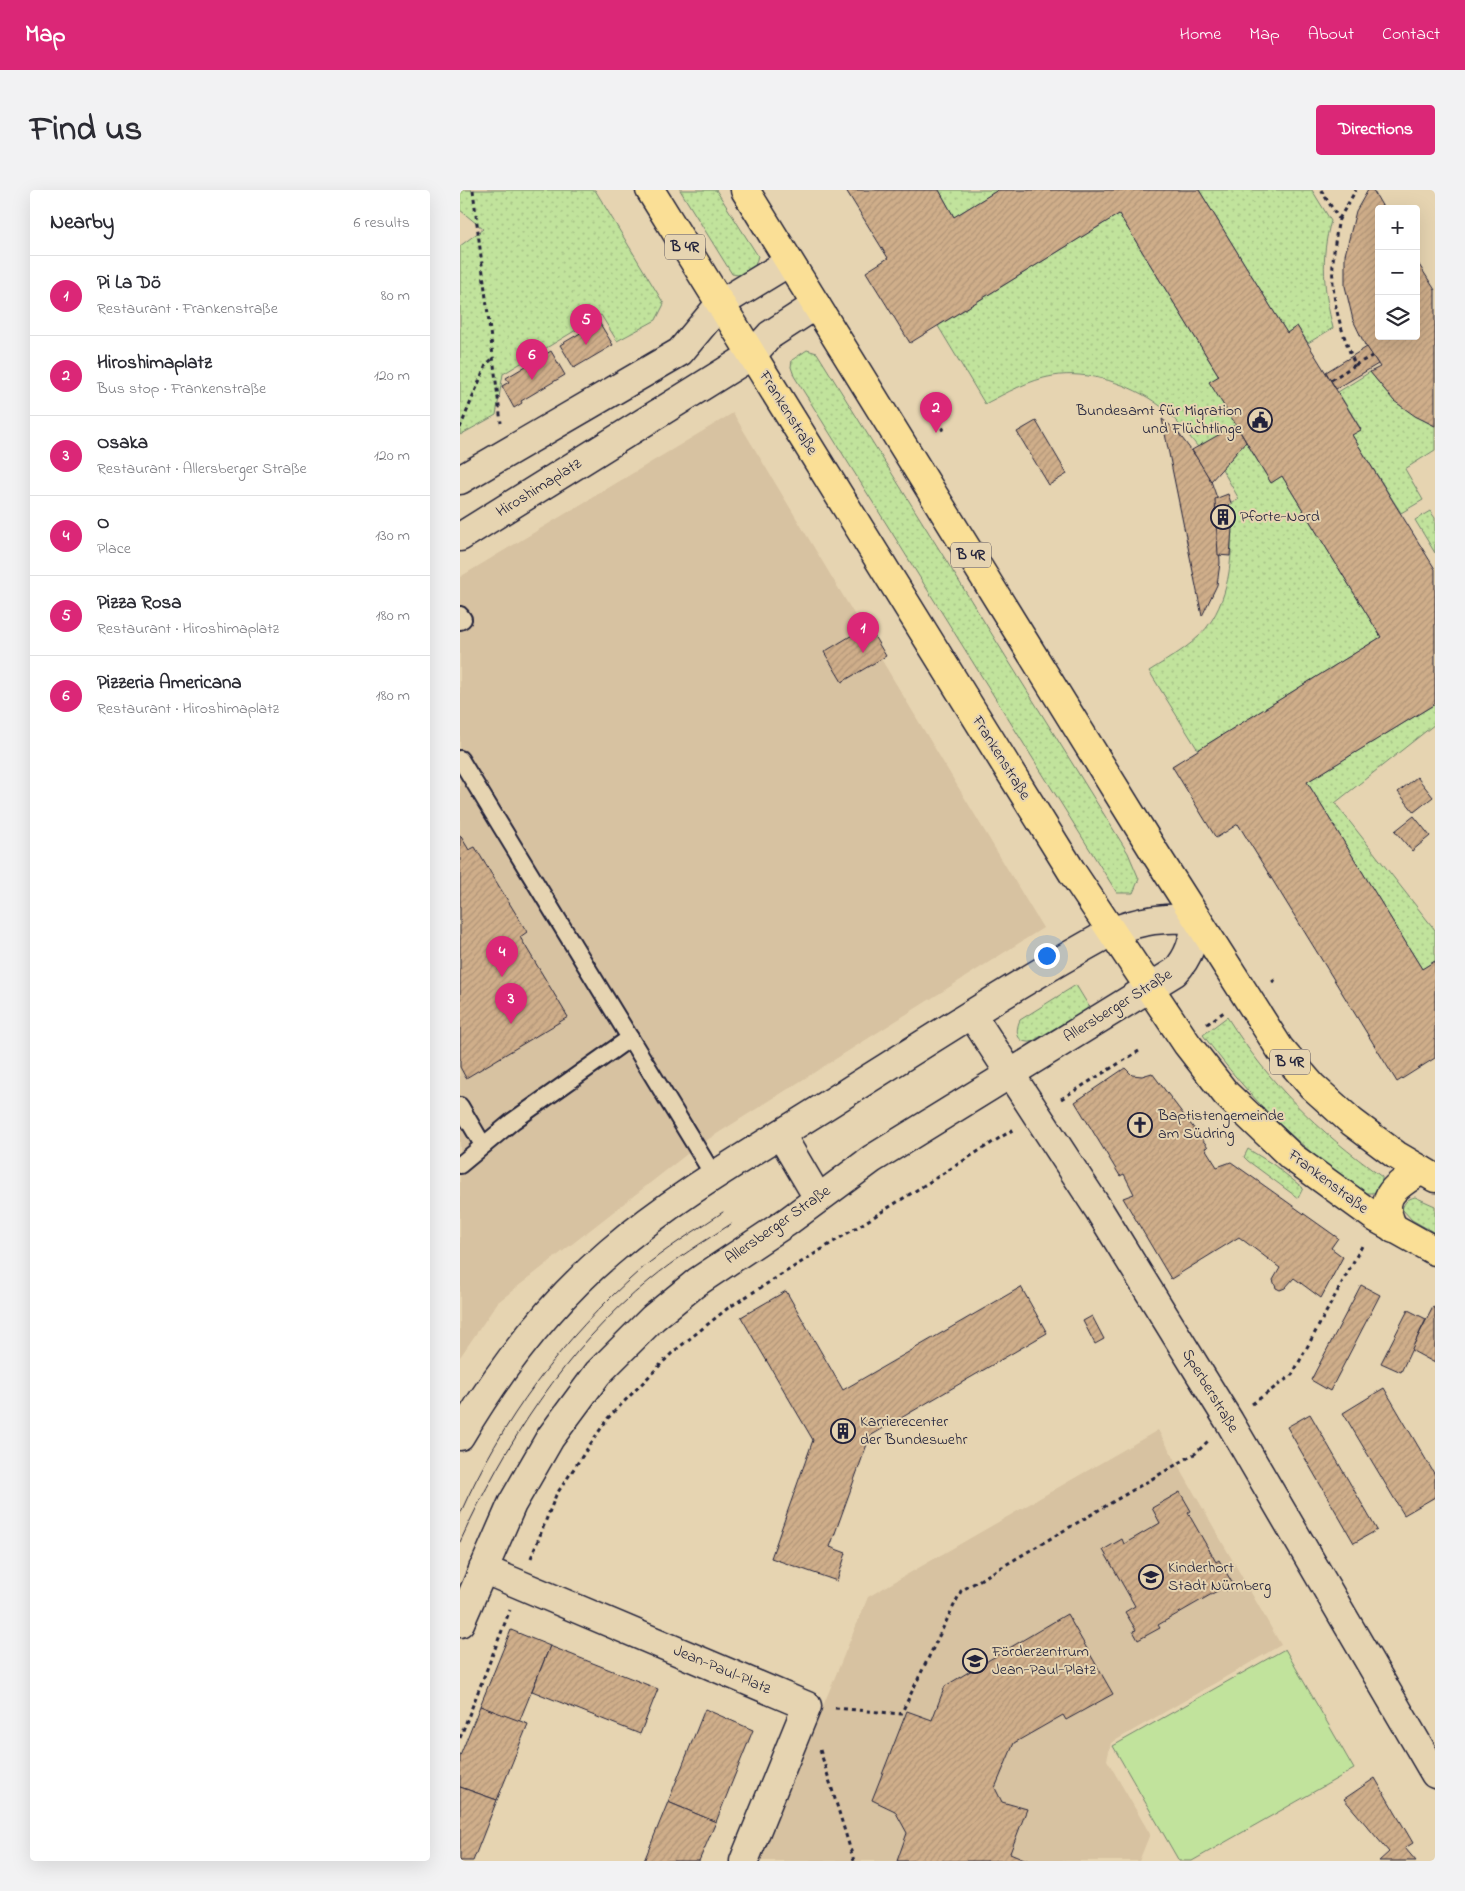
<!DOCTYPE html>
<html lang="en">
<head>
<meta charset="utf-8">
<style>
	body { margin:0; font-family:"Indie Flower",sans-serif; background:#f2f2f3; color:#2b2b33 }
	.controls { position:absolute; right:15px; top:15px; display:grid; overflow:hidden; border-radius:5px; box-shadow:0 5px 20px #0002 }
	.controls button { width:45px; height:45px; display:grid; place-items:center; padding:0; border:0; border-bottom:1px solid #e1e1e2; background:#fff; color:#2b2b33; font:25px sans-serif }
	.you { position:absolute; left:586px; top:765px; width:18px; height:18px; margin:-12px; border:4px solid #fff; border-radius:50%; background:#1a73e8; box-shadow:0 0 0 8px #1a73e833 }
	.badge { display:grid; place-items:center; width:32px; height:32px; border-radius:50%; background:#db2777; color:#fff; font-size:16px; font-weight:700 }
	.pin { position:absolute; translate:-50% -41px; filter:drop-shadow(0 1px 2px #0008) }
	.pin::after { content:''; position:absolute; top:26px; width:18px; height:15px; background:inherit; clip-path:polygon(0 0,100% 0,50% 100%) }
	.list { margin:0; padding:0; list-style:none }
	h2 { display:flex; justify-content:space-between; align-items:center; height:65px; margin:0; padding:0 20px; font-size:21px }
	h2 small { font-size:16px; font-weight:400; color:#7c7c81 }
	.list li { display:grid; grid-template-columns:32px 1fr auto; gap:15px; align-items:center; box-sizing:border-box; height:80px; padding:0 20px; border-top:1px solid #e1e1e2 }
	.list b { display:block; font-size:19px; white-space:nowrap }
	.list p { margin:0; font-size:16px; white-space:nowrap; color:#7c7c81 }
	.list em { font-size:16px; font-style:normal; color:#7c7c81 }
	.icon { flex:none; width:28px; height:28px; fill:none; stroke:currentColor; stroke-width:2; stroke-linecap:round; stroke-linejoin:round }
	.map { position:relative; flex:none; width:975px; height:1671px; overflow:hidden; border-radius:5px }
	header { display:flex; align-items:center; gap:30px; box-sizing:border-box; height:70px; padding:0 25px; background:#db2777; color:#fff }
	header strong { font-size:24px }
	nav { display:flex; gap:28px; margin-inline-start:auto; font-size:18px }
	.intro { display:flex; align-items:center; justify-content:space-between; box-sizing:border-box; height:120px; padding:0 30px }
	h1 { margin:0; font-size:35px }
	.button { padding:12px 22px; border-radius:5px; background:#db2777; color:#fff; font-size:18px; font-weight:700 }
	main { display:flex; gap:30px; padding:0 30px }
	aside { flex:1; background:#fff; border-radius:5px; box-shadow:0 5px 20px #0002 }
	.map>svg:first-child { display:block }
</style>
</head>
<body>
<header>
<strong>Map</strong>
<nav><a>Home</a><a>Map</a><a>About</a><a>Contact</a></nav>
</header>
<div class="intro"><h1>Find us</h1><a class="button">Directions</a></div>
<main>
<aside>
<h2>Nearby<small>6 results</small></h2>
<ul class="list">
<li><span class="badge">1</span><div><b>Pi La Dö</b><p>Restaurant · Frankenstraße</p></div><em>80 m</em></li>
<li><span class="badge">2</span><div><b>Hiroshimaplatz</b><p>Bus stop · Frankenstraße</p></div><em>120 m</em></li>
<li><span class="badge">3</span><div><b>Osaka</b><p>Restaurant · Allersberger Straße</p></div><em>120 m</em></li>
<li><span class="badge">4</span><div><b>O</b><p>Place</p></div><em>130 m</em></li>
<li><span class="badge">5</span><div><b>Pizza Rosa</b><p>Restaurant · Hiroshimaplatz</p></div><em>180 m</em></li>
<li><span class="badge">6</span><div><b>Pizzeria Americana</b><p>Restaurant · Hiroshimaplatz</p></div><em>180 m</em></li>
</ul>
</aside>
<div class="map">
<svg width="975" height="1671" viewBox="0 0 975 1671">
	<defs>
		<pattern id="grass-dots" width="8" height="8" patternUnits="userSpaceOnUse" patternTransform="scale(1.25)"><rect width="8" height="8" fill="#c1e39c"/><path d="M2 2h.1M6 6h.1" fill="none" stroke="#a6c287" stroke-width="1.8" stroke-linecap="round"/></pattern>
		<pattern id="building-hatch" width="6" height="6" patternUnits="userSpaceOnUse" patternTransform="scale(1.25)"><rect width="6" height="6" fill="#cfae8a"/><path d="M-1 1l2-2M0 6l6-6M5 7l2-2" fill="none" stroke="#b19578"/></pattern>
	</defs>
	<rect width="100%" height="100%" fill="#e6d4b1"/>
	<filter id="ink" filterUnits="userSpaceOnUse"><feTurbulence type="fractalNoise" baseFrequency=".02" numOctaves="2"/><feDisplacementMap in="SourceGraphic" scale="10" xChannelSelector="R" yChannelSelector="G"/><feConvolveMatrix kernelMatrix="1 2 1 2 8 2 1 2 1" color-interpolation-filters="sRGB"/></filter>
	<g filter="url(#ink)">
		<g fill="#d7c2a1">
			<path d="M273 223 583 738 236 957 38 1112 0 1167V387Z"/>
			<path d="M698 1240 821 1455 651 1553 647 1570 690 1644 679 1671H299L408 1407Z"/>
		</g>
		<g fill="url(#grass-dots)" stroke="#72826c">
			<path d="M0 0H135L204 114 196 130 157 151 141 125 43 184 36 225 0 245V56L23 39 0 20Z"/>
			<path d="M220 0H256L298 66 294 79 284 86 272 84Z"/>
			<path d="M479 0H538L494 27Z"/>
			<path d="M739 0H852L871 31C860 67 864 102 873 138L848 153 837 136 827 143Z"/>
			<path d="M659 24 759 186 750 192 776 235 738 257C726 242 714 227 699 215 671 194 627 180 593 186 569 190 546 203 525 214L478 136Z"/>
			<path d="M347 160 357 163 668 663 679 689 673 703H657L334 186 331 177 332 170Z"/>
			<path d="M910 182C932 209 944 221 975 236V260L945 279 963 310 941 323 892 245 901 239 878 202Z"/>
			<path d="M786 252 811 293 822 286 921 447 738 560 689 481C711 467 738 453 752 430 772 398 775 352 767 317L779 309 762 279Z"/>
			<path d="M970 321 975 328V363L955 330Z"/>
			<path d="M975 514V534L875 613 975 740V771L962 779 847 592Z"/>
			<path d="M616 795 630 818 571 852C556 853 555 841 560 830Z"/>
			<path d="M767 827C810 895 857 940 922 987V992L915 1003H907C841 961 789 908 743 845Z"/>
			<path d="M788 959 814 975 843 998 838 1008 788 971 784 967Z"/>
			<path d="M955 1007 975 1016V1043L952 1030 942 1019C945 1012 947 1009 955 1007Z"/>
		</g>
		<path fill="#c1e39c" stroke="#72826c" d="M825 1459 894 1579 732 1671H719L653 1556Z"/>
		<g fill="url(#building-hatch)" stroke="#22223b">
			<path d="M386 0H479L494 27 538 0H739L827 143 837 136 901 240 892 245 975 379V514L847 592 962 779 975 771V868L937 892 778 634 756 648 712 576 921 447 822 286 811 293 776 235 749 192 759 186 659 24 450 153 406 82 428 68Z"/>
			<path d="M908 0H913L924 19H919V146H956V70L975 100V236L955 226 934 211 910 182 920 177 905 155 893 130 885 96V65L896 21Z"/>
			<path d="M139 132 153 155 114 178 100 155Z"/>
			<path d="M907 157 918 174 876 199 866 182Z"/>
			<path d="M91 161 105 185 61 211 62 213 54 218 42 196 49 192 46 188Z"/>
			<path d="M702 229 716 240 740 272 751 291 757 308 760 373 757 395 742 426Z"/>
			<path d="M576 231 607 284 589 295 557 242Z"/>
			<path d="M776 235 786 252 751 291 732 260Z"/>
			<path d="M768 304 771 313 767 317 772 338 770 366 758 365 755 309Z"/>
			<path d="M399 441 405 451 414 446 426 466 382 492 364 462Z"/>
			<path d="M957 587 973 607 954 622 938 602Z"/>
			<path d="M954 626 970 646 952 661 935 641Z"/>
			<path d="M0 645 9 660 15 657 67 742 60 747 108 827 6 888 0 877Z"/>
			<path d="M665 878 672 885 682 886 692 883 748 957 745 958 757 977 771 972 878 1048 871 1058 883 1067 861 1108 834 1088 825 1098 820 1100 816 1098 813 1090 820 1078 779 1047 711 1089 663 1008 674 1004 664 984 660 986 615 912Z"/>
			<path d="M901 1095 920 1105 870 1201 851 1190Z"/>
			<path d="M561 1097 587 1143 410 1246 370 1357 386 1363 377 1391 311 1368 353 1250 281 1127 326 1101 383 1200Z"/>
			<path d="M973 1117 975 1118V1173L951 1160Z"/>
			<path d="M948 1120 966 1129 941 1182 921 1173Z"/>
			<path d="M632 1126 644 1149 635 1154 623 1131Z"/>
			<path d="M924 1198 975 1285V1307L944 1325 883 1223Z"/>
			<path d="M850 1224 917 1340 894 1353 827 1237Z"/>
			<path d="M720 1302 731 1321 728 1323 756 1372 759 1370 774 1396 766 1401 764 1397 698 1435 700 1438 678 1450 673 1441 676 1440 665 1422 675 1416 643 1360 662 1349 664 1354 700 1333 692 1318Z"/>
			<path d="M607 1424 653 1504 606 1530 603 1525 554 1553 535 1598 542 1612 567 1619 550 1663 569 1671H437L447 1643 435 1621 412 1610 447 1521 472 1530 485 1496Z"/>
			<path d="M51 1440 90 1456 59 1532 20 1516Z"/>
			<path d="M90 1456 198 1499 180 1544 72 1501Z"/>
			<path d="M20 1516 68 1534 37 1610 0 1597V1566Z"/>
			<path d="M245 1519 293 1540 256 1632 208 1612Z"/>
			<path d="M915 1588 953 1653 945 1658 956 1671H919L929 1662 884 1609Z"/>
			<path d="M0 1597 37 1610 13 1671H0Z"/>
			<path d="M208 1612 256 1632 239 1671H184Z"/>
		</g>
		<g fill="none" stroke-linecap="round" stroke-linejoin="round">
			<defs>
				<g id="service">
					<path d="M0 425 3 429 0 431"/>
					<path d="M0 569 170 848"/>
					<path d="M0 916 23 955"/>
					<path d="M0 975 53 931 170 848 254 986"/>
				</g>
				<g id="minor">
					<path d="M0 290 220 162 260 114 329 72"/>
					<path d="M0 347 292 165 310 145 356 115"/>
					<path d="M512 825 639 1020 769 1231 975 1584"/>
					<path d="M23 1379 347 1516 284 1671"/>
				</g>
				<g id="secondary">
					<path d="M321 945 358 1008"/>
					<path d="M0 1246C41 1177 89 1114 150 1062 222 1000 307 954 386 903 473 848 560 792 651 742 680 730 705 727 737 729 733 751 730 766 715 782L412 969 327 1032 237 1092 193 1128 138 1183 90 1248 52 1314 0 1433"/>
				</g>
				<g id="primary">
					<path d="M190 0 614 685 727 854 766 904 832 967 916 1028 975 1061"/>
					<path d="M285 0 695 663 820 859 852 896 892 932 936 965 975 988"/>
					<path d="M934 1039C916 1006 935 997 961 980"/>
				</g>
			</defs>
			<use href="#service" stroke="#22223b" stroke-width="20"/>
			<use href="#minor" stroke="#22223b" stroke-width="31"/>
			<use href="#secondary" stroke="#22223b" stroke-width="31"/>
			<use href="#primary" stroke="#22223b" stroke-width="31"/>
			<g stroke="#22223b" stroke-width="3" stroke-dasharray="4 4" stroke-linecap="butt">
				<path d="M13 0 41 233"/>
				<path d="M861 0 879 29C867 90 872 118 895 175L871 190"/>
				<path d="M879 29 896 0"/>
				<path d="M895 175 912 166"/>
				<path d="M0 238 26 175 33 168"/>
				<path d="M481 240 488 236"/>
				<path d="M812 792 818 788"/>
				<path d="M747 834 764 822"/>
				<path d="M601 909 679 861"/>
				<path d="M792 1214 832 1185 902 1056"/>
				<path d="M71 1368 96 1305 148 1228 212 1163 268 1118 554 939"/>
				<path d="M375 1518 441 1524 501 1401 736 1263 749 1250"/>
				<path d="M0 1548 50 1420"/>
				<path d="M360 1560 394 1671"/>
			</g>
			<use href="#service" stroke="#e6d4b1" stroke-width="16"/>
			<use href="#minor" stroke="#e6d4b1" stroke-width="28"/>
			<use href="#secondary" stroke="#e6d4b1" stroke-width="28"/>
			<use href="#primary" stroke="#fadf96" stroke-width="28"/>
			<g stroke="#22223b" stroke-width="1">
				<path d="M0 1324C41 1231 103 1148 179 1081 205 1059 235 1041 263 1022"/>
				<path d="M0 1352C45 1254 105 1159 190 1090 215 1069 243 1052 271 1034"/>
			</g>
		</g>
	</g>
	<defs>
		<symbol id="civic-ring" viewBox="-11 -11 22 22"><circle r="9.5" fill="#e6d4b1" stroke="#22223b" stroke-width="1.5"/><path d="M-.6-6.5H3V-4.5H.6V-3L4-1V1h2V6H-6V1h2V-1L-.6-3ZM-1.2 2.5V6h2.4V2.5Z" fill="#22223b"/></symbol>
		<symbol id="building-ring" viewBox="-11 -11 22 22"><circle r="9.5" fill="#e6d4b1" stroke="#22223b" stroke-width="1.5"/><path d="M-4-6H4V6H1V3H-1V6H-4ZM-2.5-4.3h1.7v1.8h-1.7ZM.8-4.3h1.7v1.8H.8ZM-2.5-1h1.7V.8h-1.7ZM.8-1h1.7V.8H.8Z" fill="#22223b"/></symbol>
		<symbol id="church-ring" viewBox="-11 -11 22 22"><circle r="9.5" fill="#e6d4b1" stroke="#22223b" stroke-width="1.5"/><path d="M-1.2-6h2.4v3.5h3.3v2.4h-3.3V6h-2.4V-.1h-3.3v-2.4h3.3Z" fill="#22223b"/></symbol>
		<symbol id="school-ring" viewBox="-11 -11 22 22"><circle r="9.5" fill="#e6d4b1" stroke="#22223b" stroke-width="1.5"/><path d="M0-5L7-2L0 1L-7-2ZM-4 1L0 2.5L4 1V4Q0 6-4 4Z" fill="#22223b"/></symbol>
	</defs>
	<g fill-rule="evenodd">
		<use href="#civic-ring" x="786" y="216" width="28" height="28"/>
		<use href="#building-ring" x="749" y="313" width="28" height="28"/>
		<use href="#church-ring" x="666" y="921" width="28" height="28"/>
		<use href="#building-ring" x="369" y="1227" width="28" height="28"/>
		<use href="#school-ring" x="677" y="1373" width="28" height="28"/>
		<use href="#school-ring" x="501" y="1457" width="28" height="28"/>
	</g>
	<g text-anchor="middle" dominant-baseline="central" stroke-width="4" stroke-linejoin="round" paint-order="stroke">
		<g fill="#e6d4b1" stroke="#5d575e" stroke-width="1">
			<rect x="205" y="44.5" width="40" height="25" rx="4"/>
			<rect x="491" y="352.5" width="40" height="25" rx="4"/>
			<rect x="810" y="859.5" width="40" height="25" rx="4"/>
		</g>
		<g font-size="15" font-weight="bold" fill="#22223b">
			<text x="225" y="57">B 4R</text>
			<text x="511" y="365">B 4R</text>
			<text x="830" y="872">B 4R</text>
		</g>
		<g font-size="16" fill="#22223b" stroke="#e6d4b1" text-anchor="start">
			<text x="782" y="221" text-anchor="end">Bundesamt für Migration<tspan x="782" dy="18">und Flüchtlinge</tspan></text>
			<text x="780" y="327">Pforte-Nord</text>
			<text x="698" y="926">Baptistengemeinde<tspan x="698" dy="18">am Südring</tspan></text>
			<text x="400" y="1232">Karrierecenter<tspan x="400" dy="18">der Bundeswehr</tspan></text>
			<text x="708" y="1378">Kinderhort<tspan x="708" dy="18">Stadt Nürnberg</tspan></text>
			<text x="532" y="1462">Förderzentrum<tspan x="532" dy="18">Jean-Paul-Platz</tspan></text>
		</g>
		<g font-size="16" fill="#22223b" stroke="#e6d4b1">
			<text transform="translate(328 223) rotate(58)">Frankenstraße</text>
			<text transform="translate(79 298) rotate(-32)">Hiroshimaplatz</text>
			<text transform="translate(541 568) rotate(58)">Frankenstraße</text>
			<text transform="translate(658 816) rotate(-32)">Allersberger Straße</text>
			<text transform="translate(868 992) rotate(37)">Frankenstraße</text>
			<text transform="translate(318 1035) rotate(-35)">Allersberger Straße</text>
			<text transform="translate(750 1201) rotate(59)">Sperberstraße</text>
			<text transform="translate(262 1480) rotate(23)">Jean-Paul-Platz</text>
		</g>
	</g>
</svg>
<div class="controls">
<button>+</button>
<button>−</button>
<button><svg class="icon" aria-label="layers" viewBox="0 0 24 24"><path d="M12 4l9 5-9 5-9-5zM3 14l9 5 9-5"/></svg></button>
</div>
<div class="you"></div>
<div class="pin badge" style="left:403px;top:463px">1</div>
<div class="pin badge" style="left:476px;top:243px">2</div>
<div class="pin badge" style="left:51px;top:834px">3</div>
<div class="pin badge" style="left:42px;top:787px">4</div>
<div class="pin badge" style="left:126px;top:155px">5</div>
<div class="pin badge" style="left:72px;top:190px">6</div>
</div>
</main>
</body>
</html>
